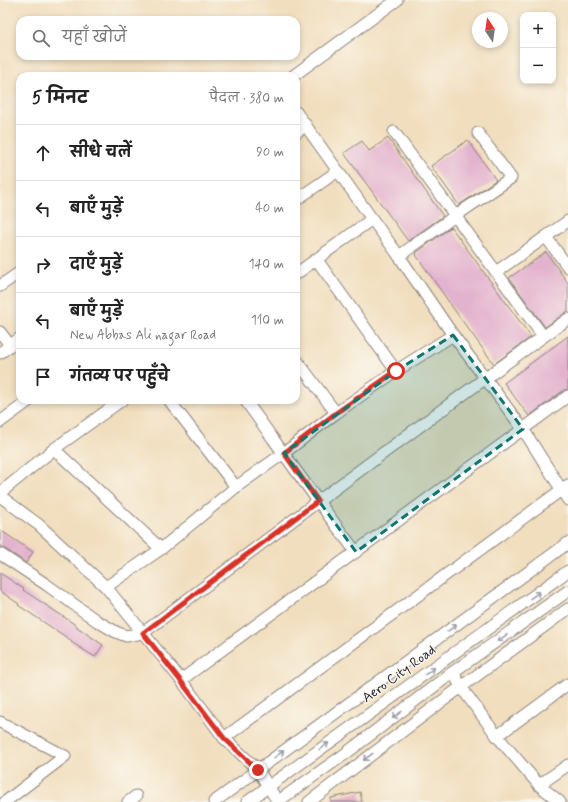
<!DOCTYPE html>
<html lang="hi">
<head>
<meta charset="utf-8">
<style>
	body { margin:0; font-family:Mynerve,"Playpen Sans Deva",sans-serif; background:#f2f2f2; color:#222 }
	.controls { position:absolute; right:12px; top:12px; display:grid; overflow:hidden; border-radius:8px; box-shadow:0 2px 6px #0003 }
	.controls button { width:36px; height:36px; display:grid; place-items:center; padding:0; border:0; border-bottom:1px solid #e0e0e0; background:#fff; color:#222; font:20px sans-serif }
	.compass { position:absolute; left:472px; top:12px; width:36px; height:36px; border-radius:50%; background:#fff; box-shadow:0 2px 6px #0003; rotate:347deg }
	.stop { position:absolute; width:12px; height:12px; margin:-9px; border:3px solid #d93025; border-radius:50%; background:#fff }
	.stop.end { background:#d93025; border-color:#fff; box-shadow:0 1px 4px #0008 }
	.list { margin:0; padding:0; list-style:none }
	h2 { display:flex; justify-content:space-between; align-items:center; height:52px; margin:0; padding:0 16px; font-size:17px }
	h2 small { font-size:13px; font-weight:400; color:#767676 }
	.list li { display:grid; grid-template-columns:26px 1fr auto; gap:12px; align-items:center; box-sizing:border-box; height:56px; padding:0 16px; border-top:1px solid #e0e0e0 }
	.list b { display:block; font-size:15px; white-space:nowrap }
	.list p { margin:0; font-size:13px; white-space:nowrap; color:#767676 }
	.list em { font-size:13px; font-style:normal; color:#767676 }
	.icon { flex:none; width:22px; height:22px; fill:none; stroke:currentColor; stroke-width:2; stroke-linecap:round; stroke-linejoin:round }
	.map { position:relative; flex:none; width:568px; height:802px; overflow:hidden }
	.search { position:absolute; background:#fff; box-shadow:0 2px 6px #0003; left:16px; top:16px; width:284px; height:44px; display:flex; align-items:center; gap:10px; box-sizing:border-box; padding:0 14px; border-radius:12px; color:#767676; font-size:15px }
	.panel { position:absolute; background:#fff; box-shadow:0 2px 6px #0003; left:16px; top:72px; width:284px; height:332px; border-radius:12px }
	.map>svg:first-child { display:block }
</style>
</head>
<body>
<div class="map">
<svg width="568" height="802" viewBox="0 0 568 802">
	<rect width="100%" height="100%" fill="#fbf7ec"/>
	<filter id="ink" filterUnits="userSpaceOnUse"><feTurbulence type="fractalNoise" baseFrequency=".025" numOctaves="2"/><feDisplacementMap in="SourceGraphic" scale="8" xChannelSelector="R" yChannelSelector="G"/><feConvolveMatrix kernelMatrix="1 2 1 2 8 2 1 2 1" color-interpolation-filters="sRGB"/></filter>
	<filter id="wash" filterUnits="userSpaceOnUse"><feTurbulence type="fractalNoise" baseFrequency=".012" numOctaves="4" result="noise"/><feDisplacementMap in="SourceGraphic" scale="16" xChannelSelector="R" yChannelSelector="G"/><feGaussianBlur stdDeviation="0.9" result="paint"/><feColorMatrix in="noise" values="0 0 0 0 0 0 0 0 0 0 0 0 0 0 0 0 0 1.4 0 .05"/><feComposite in="paint" operator="in"/></filter>
	<g filter="url(#wash)">
		<rect width="100%" height="100%" fill="#f1debe"/>
		<g id="blocks">
			<g fill="#e3b2ce">
				<path d="M388 138 443 216 408 241 344 153 362 141 369 151Z"/>
				<path d="M468 140 496 180 459 205 431 166Z"/>
				<path d="M451 227 531 337 494 364 458 315 416 255 417 254 416 253Z"/>
				<path d="M546 252 568 283V311L545 327 509 278Z"/>
				<path d="M568 336V389L564 390 529 416 504 383Z"/>
				<path d="M0 530 33 552 26 563 4 548 0 547Z"/>
				<path d="M0 573 24 589 23 590 64 617 77 626V627L103 645 95 657 71 642 72 641 18 605 19 604 0 591Z"/>
				<path d="M360 792 362 802H331V798Z"/>
			</g>
		</g>
	</g>
	<g filter="url(#ink)">
		<use href="#blocks" fill-opacity="0" stroke="#8a807c" stroke-width="1"/>
		<g fill="none" stroke-linecap="round" stroke-linejoin="round">
			<defs>
				<g id="minor">
					<path d="M293 76 397 0"/>
					<path d="M296 112 372 219 399 256 453 335 523 429 568 500"/>
					<path d="M394 132 543 336"/>
					<path d="M296 133 306 125"/>
					<path d="M296 200 338 171"/>
					<path d="M546 237 568 267"/>
					<path d="M399 256 455 216 511 178 478 133"/>
					<path d="M317 260 396 371"/>
					<path d="M496 272 568 221"/>
					<path d="M296 274 372 219"/>
					<path d="M0 286 20 272"/>
					<path d="M0 332 10 345"/>
					<path d="M0 353 20 338"/>
					<path d="M296 359 336 413"/>
					<path d="M169 400 236 487"/>
					<path d="M245 400C282 451 318 502 356 552"/>
					<path d="M0 422 30 400"/>
					<path d="M54 449 161 549"/>
					<path d="M0 493 54 449 122 400"/>
					<path d="M0 496 39 525 106 587 181 680 224 738 258 770 278 802"/>
					<path d="M0 554 47 585 97 621 116 632 126 636 143 633C283 527 424 421 568 319"/>
					<path d="M106 587 161 549 236 487 284 453 336 413 396 371 453 335"/>
					<path d="M453 672 461 687 497 736 539 785 560 802"/>
					<path d="M181 680 568 396"/>
					<path d="M0 722 65 756 5 802"/>
					<path d="M497 736 568 684"/>
					<path d="M224 738 568 485"/>
					<path d="M539 785 568 765"/>
					<path d="M128 802 136 796"/>
					<path d="M214 802 568 543"/>
					<path d="M247 802 568 571"/>
					<path d="M277 802 345 754 453 672 568 591"/>
					<path d="M309 802 461 687 568 609"/>
				</g>
			</defs>
			<use href="#minor" stroke="#8a807c" stroke-width="13"/>
			<use href="#minor" stroke="#fff" stroke-width="11"/>
		</g>
		<defs><path id="oneway-shaft" d="M-6 0H5M1.5-3L5.5 0L1.5 3" fill="none" stroke-width="1.6" stroke-linecap="round" stroke-linejoin="round"/></defs>
		<g stroke="#9c9ca7">
			<use href="#oneway-shaft" transform="translate(535 595) rotate(-36)"/>
			<use href="#oneway-shaft" transform="translate(452 628) rotate(-36)"/>
			<use href="#oneway-shaft" transform="translate(502 638) rotate(145)"/>
			<use href="#oneway-shaft" transform="translate(430 671) rotate(-36)"/>
			<use href="#oneway-shaft" transform="translate(397 715) rotate(143)"/>
			<use href="#oneway-shaft" transform="translate(324 746) rotate(-36)"/>
			<use href="#oneway-shaft" transform="translate(279 754) rotate(-36)"/>
			<use href="#oneway-shaft" transform="translate(368 757) rotate(143)"/>
		</g>
	</g>
	<g fill="none" stroke-linecap="round" stroke-linejoin="round" filter="url(#ink)">
		<path stroke="#d93025" stroke-width="5" d="M258 770 224 738 180 680 143 633 318 501 284 453 336 413 396 371"/>
	</g>
	<path fill="#0f766e" fill-opacity="0.2" stroke="#0f766e" stroke-width="3" stroke-dasharray="8 5" stroke-linejoin="round" d="M453 335 523 429 356 552 284 453 396 371Z"/>
	<g text-anchor="middle" dominant-baseline="central" stroke-width="3" stroke-linejoin="round" paint-order="stroke">
		<g font-size="14" fill="#22223b" stroke="#fbf7ec">
			<text transform="translate(399 674) rotate(-36)">Aero City Road</text>
		</g>
	</g>
</svg>
<div class="controls">
<button>+</button>
<button>−</button>
</div>
<svg class="compass" viewBox="-18 -18 36 36"><path d="M0-13l5 13h-10z" fill="#e53935"/><path d="M0 13l5-13h-10z" fill="#767676"/></svg>
<div class="stop" style="left:396px;top:371px"></div>
<div class="stop end" style="left:258px;top:770px"></div>
<div class="search"><svg class="icon" aria-label="search" viewBox="0 0 24 24"><circle cx="10" cy="10" r="6"/><path d="M15 15l6 6"/></svg>यहाँ खोजें</div>
<section class="panel">
<h2>5 मिनट<small>पैदल · 380 m</small></h2>
<ul class="list">
<li><svg class="icon" aria-label="ahead" viewBox="0 0 24 24"><path d="M12 20V5M6 11l6-6 6 6"/></svg><div><b>सीधे चलें</b></div><em>90 m</em></li>
<li><svg class="icon" aria-label="left" viewBox="0 0 24 24"><path d="M17 20v-9H6M10 6l-5 5 5 5"/></svg><div><b>बाएँ मुड़ें</b></div><em>40 m</em></li>
<li><svg class="icon" aria-label="right" viewBox="0 0 24 24"><path d="M7 20v-9h11M14 6l5 5-5 5"/></svg><div><b>दाएँ मुड़ें</b></div><em>140 m</em></li>
<li><svg class="icon" aria-label="left" viewBox="0 0 24 24"><path d="M17 20v-9H6M10 6l-5 5 5 5"/></svg><div><b>बाएँ मुड़ें</b><p>New Abbas Ali nagar Road</p></div><em>110 m</em></li>
<li><svg class="icon" aria-label="arrive" viewBox="0 0 24 24"><path d="M6 21V4h12l-3 4 3 4H6"/></svg><div><b>गंतव्य पर पहुँचे</b></div></li>
</ul>
</section>
</div>
</body>
</html>
